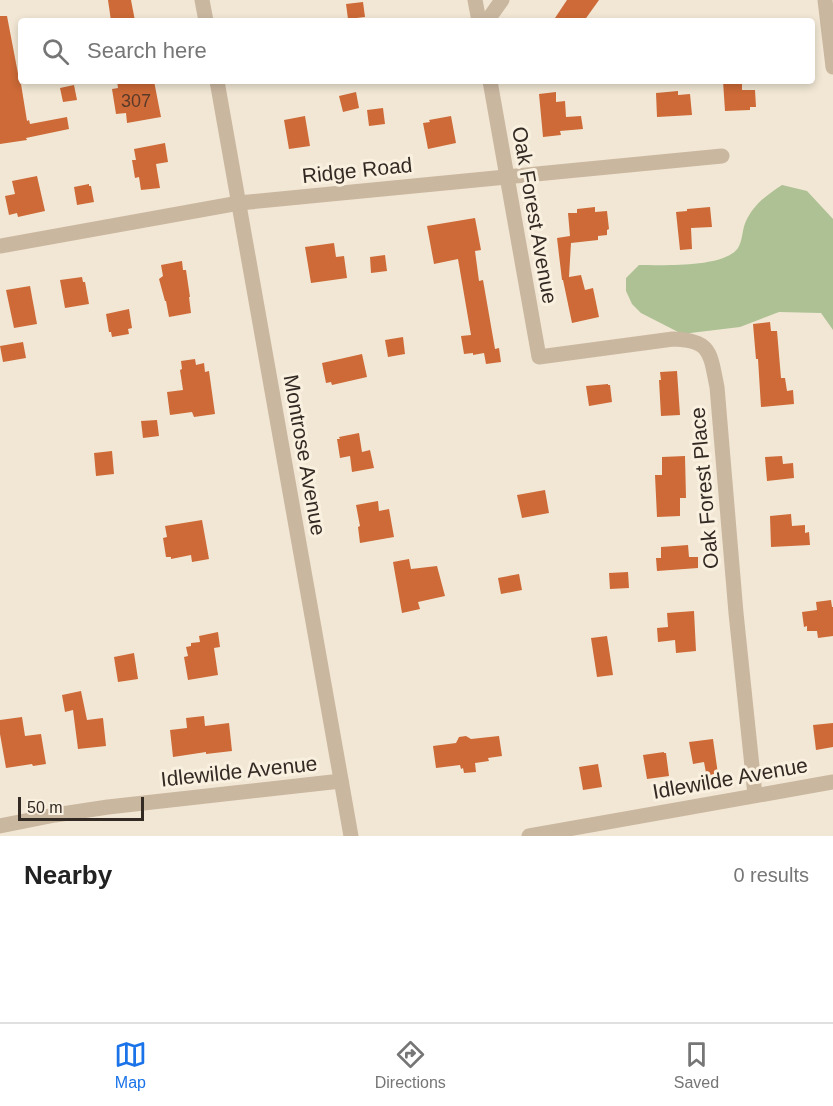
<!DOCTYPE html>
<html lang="en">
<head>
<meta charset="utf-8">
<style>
	body { margin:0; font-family:Helvetica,sans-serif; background:#f2f2f2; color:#222 }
	.scale { position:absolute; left:18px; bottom:15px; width:126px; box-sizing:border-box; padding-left:6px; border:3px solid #332a24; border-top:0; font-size:16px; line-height:21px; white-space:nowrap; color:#332a24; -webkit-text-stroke:4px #faf0e0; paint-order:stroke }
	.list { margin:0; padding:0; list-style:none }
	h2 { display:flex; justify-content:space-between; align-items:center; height:78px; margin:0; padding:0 24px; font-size:26px }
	h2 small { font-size:20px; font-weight:400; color:#767676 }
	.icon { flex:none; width:33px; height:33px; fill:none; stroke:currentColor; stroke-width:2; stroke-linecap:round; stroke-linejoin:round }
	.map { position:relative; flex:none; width:833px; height:836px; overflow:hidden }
	.search { position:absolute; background:#fff; box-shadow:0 3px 9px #0003; left:18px; right:18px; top:18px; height:66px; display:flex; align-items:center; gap:15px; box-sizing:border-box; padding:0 21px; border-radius:6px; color:#767676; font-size:22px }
	.sheet { height:186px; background:#fff }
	nav { display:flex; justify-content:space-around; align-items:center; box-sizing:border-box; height:84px; border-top:2px solid #e0e0e0; background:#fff; font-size:16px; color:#767676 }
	nav a { display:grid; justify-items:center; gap:3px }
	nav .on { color:#1a73e8 }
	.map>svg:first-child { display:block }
</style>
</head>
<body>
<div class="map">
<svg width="833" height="836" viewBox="0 0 833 836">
	<rect width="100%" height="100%" fill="#f2e7d4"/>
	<path fill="#adc194" d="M782 185 807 191 833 219V330L821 313 779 312 740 327 682 334 641 313 632 304 626 291V278L639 265C663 265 724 268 738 248 743 240 742 229 746 221 754 204 767 195 782 185Z"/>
	<g fill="#cd6a37">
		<path d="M108 0H131L135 21H111Z"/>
		<path d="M567 0H599L584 21H553Z"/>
		<path d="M363 2 365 17 348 19 346 4Z"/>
		<path d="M0 16H7L20 84H21L27 121 29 120 30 124 67 117 69 129 26 138 27 140 0 144Z"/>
		<path d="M117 81H154L161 117 127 123 126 113 116 114 112 89 118 88Z"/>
		<path d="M723 81H742V90H755L756 107H750V110L725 111Z"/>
		<path d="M74 85 77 100 63 102 60 88Z"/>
		<path d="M678 91V95L690 94 692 115 657 117 656 93Z"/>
		<path d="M356 92 359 108 343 112 339 96Z"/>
		<path d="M556 92V102L565 101 566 117 581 116 583 129 560 131 561 135 543 137 539 94Z"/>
		<path d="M383 108 385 124 369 126 367 110Z"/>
		<path d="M305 116 310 146 289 149 284 120Z"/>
		<path d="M451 116 456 143 428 149 423 123 430 122 429 120Z"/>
		<path d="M165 143 168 162 156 164 160 188 141 190 139 177 135 178 132 160H136L134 149Z"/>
		<path d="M37 176 45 211 18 217 17 213 9 215 5 196 15 194 12 181Z"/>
		<path d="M89 184V186H91L94 202 77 205 74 187Z"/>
		<path d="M595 207V212L607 211 609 229 607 230V235L598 236V240L571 243 569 277 581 275 585 290 593 288 599 317 572 323 563 280H562L557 238 570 236 568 213H577V209Z"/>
		<path d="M710 207 712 227 691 228 692 249 680 250 676 212 687 211V209Z"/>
		<path d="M475 218 481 250 475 251 479 281 483 280 495 349 499 348 501 362 486 364 484 353 473 355V353L464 354 461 336 471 335 458 259 434 264 427 226Z"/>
		<path d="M334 243 336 257 344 256 347 278 311 283 305 247Z"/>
		<path d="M385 255 387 271 371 273 370 257Z"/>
		<path d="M182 261 183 270H186L190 297H189L191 313 169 317 166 301H165L159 279 163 276 161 265Z"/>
		<path d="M82 277 83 282H85L89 304 65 308 60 280Z"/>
		<path d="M30 286 37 324 14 328 6 290Z"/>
		<path d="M129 309 132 328 128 329 129 334 112 337 111 332H109L106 314Z"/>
		<path d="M770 322 771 331H777L781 378H785L787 391 793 390 794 404 761 407 758 359H756L753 324Z"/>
		<path d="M403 337 405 354 388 357 385 340Z"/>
		<path d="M23 342 26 358 3 362 0 346Z"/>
		<path d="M362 354 367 377 332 385 331 382 326 383 322 363Z"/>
		<path d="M195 359 196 365 204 363 205 372 209 371 215 414 194 417 192 412 170 415 167 392 183 390 180 370 182 369 181 361Z"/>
		<path d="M677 371 680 415 661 416 659 380H661L660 372Z"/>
		<path d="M608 384V385H610L612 402 589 406 586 386Z"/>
		<path d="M157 420 159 436 143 438 141 421Z"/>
		<path d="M359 433 362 452 370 450 374 468 352 472 350 456 340 458 337 439H340L339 437Z"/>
		<path d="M112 451 114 474 96 476 94 453Z"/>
		<path d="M685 456 686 498H680V516L657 517 655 475H662V457Z"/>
		<path d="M782 456 783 464 793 463 794 478 767 481 765 457Z"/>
		<path d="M545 490 549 513 522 518 517 495Z"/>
		<path d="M378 501 379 511 389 509 394 537 360 543 358 527 360 526 356 505Z"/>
		<path d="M791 514 792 526 805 525V533L809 532 810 545 771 547 770 516Z"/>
		<path d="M202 520 209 559 192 562 191 555 171 559V557H166L163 538 167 537 165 526Z"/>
		<path d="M688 545 689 557H698V568L657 571 656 558H661V547Z"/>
		<path d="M409 559 411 569 437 566 445 596 418 602 420 609 402 613 393 562Z"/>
		<path d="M628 572 629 588 610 589 609 573Z"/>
		<path d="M519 574 522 590 501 594 498 578Z"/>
		<path d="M831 600 832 607H833V636L818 638 817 631H807V626L804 627 802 612 817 610 816 602Z"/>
		<path d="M694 611 696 651 676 653 675 640 658 642 657 628 668 627 667 613Z"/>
		<path d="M218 632 220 647 214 648 218 675 188 680 184 657 188 656 186 647 191 646V643L200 642 199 636Z"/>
		<path d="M607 636 613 675 597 677 591 638Z"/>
		<path d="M134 653 138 679 118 682 114 657Z"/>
		<path d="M81 691 87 720 103 718 106 746 78 749 73 710 65 712 62 695Z"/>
		<path d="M204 716 205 726 229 723 232 751 206 754V752L173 757 170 730 187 728 186 718Z"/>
		<path d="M22 717 25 736 41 734 46 764 33 766 32 764 6 768 0 734V720Z"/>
		<path d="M833 723V747L816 750 813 725Z"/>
		<path d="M466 736 471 739 499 736 502 756 488 758 489 761 475 763 476 772 464 773 463 768 461 769 460 765 436 768 433 746 456 743 459 737Z"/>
		<path d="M713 739 720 788 709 789 704 762 693 764 689 742Z"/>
		<path d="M664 752V753H666L669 776 647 779 643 755Z"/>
		<path d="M598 764 602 787 583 790 579 767Z"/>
	</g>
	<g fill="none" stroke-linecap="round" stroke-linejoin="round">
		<g stroke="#cab7a0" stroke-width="15">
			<path d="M202 0 206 21"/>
			<path d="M475 0 479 21"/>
			<path d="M825 0 833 67"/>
			<path d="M487 21 502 0"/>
			<path d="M217 81 351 836"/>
			<path d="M490 81 539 357 673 339C712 340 710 354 717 387L736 613 755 795"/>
			<path d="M0 246 239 203 722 156"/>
			<path d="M0 826 55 815 108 807 341 781"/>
			<path d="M529 836 833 782"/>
		</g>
	</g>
	<g text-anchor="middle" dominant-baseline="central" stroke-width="6" stroke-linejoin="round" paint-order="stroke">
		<g font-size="18" fill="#5a3a29">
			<text x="136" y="101">307</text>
		</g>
		<g font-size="21" fill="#332a24" stroke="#faf0e0">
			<text transform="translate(357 170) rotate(-6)">Ridge Road</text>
			<text transform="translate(535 215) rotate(80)">Oak Forest Avenue</text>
			<text transform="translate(305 455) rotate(80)">Montrose Avenue</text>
			<text transform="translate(704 488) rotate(-95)">Oak Forest Place</text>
			<text transform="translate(239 771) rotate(-6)">Idlewilde Avenue</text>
			<text transform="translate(730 778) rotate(-10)">Idlewilde Avenue</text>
		</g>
	</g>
</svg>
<div class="scale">50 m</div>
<div class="search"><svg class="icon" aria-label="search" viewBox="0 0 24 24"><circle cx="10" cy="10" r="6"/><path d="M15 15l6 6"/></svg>Search here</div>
</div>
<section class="sheet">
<h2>Nearby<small>0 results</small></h2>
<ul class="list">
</ul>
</section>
<nav>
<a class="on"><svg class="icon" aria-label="map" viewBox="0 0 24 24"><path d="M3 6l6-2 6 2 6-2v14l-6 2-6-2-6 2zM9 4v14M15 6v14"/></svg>Map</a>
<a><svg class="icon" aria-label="directions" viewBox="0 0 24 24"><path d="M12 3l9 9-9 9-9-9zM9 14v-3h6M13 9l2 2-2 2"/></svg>Directions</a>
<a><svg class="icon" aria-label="saved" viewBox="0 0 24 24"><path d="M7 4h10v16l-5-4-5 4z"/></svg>Saved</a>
</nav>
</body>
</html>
